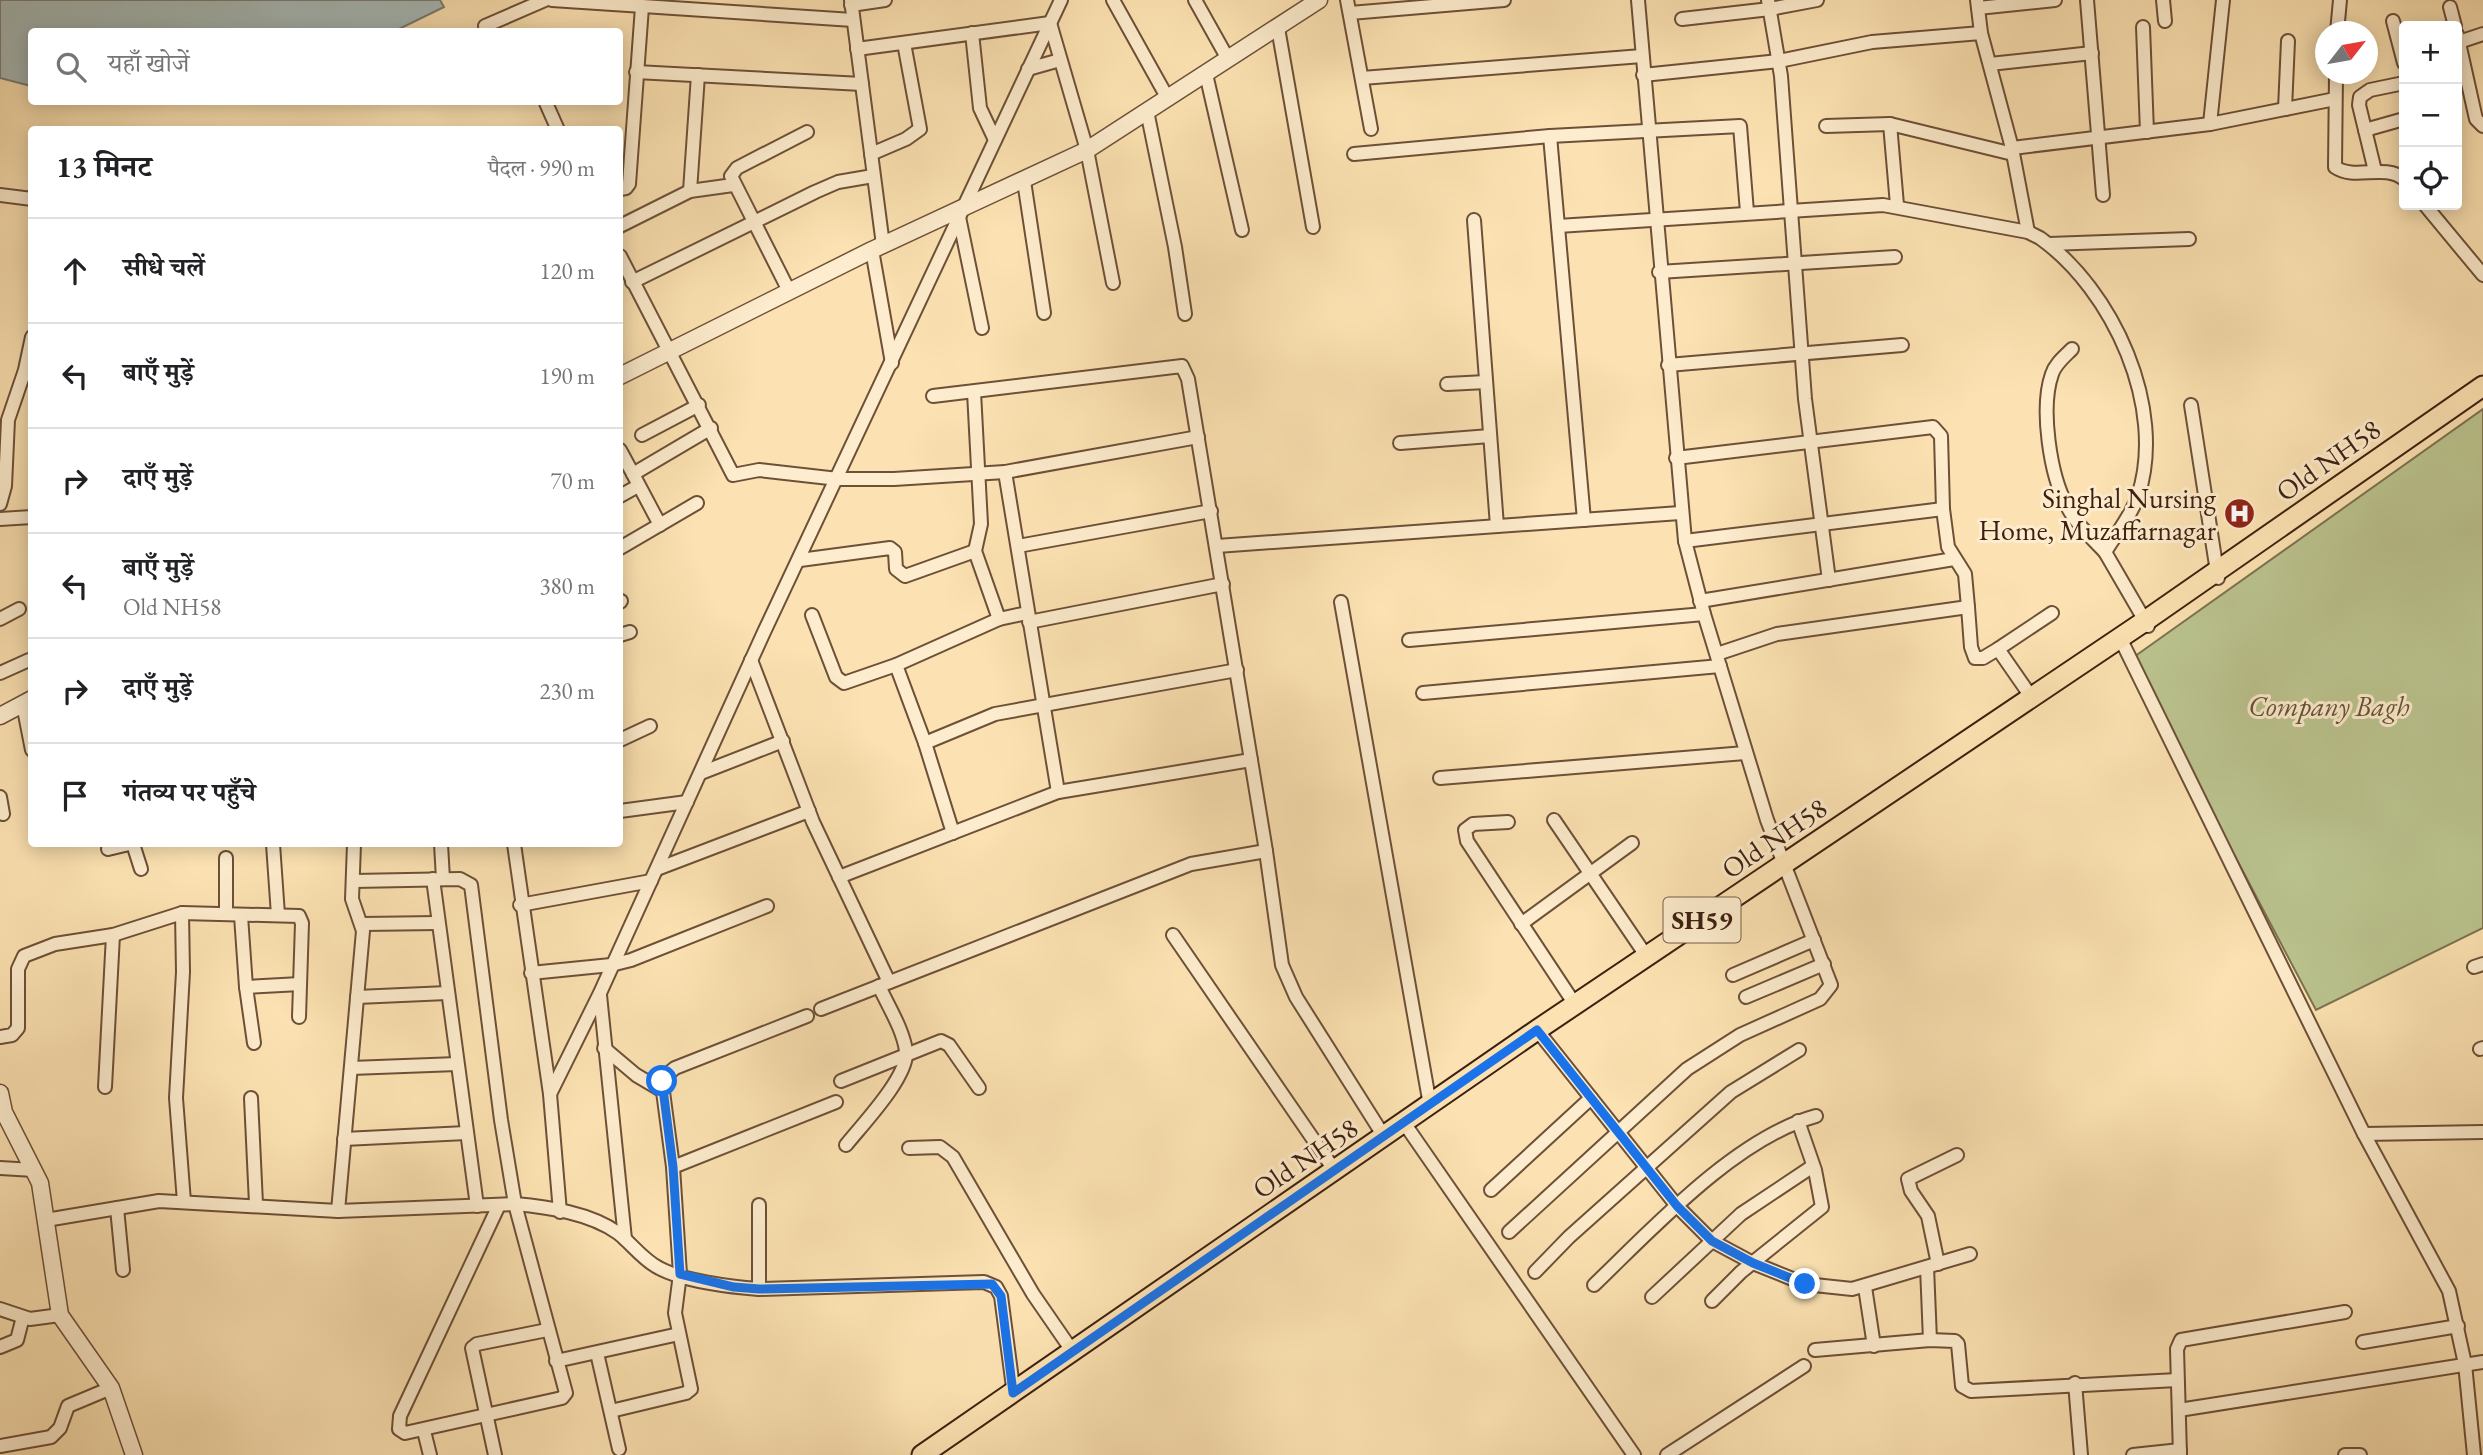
<!DOCTYPE html>
<html lang="hi">
<head>
<meta charset="utf-8">
<style>
	body { margin:0; font-family:"EB Garamond","Noto Serif Devanagari",serif; background:#f6f6f6; color:#202124 }
	.controls { position:absolute; right:21px; top:21px; display:grid; overflow:hidden; border-radius:7px; box-shadow:0 4px 18px #0003 }
	.controls button { width:63px; height:63px; display:grid; place-items:center; padding:0; border:0; border-bottom:2px solid #e0e0e0; background:#fff; color:#202124; font:35px sans-serif }
	.compass { position:absolute; left:2315px; top:21px; width:63px; height:63px; border-radius:50%; background:#fff; box-shadow:0 4px 18px #0003; rotate:59deg }
	.stop { position:absolute; width:21px; height:21px; margin:-16px; border:5px solid #1a73e8; border-radius:50%; background:#fff }
	.stop.end { background:#1a73e8; border-color:#fff; box-shadow:0 2px 7px #0008 }
	.list { margin:0; padding:0; list-style:none }
	h2 { display:flex; justify-content:space-between; align-items:center; height:91px; margin:0; padding:0 28px; font-size:30px }
	h2 small { font-size:23px; font-weight:400; color:#757577 }
	.list li { display:grid; grid-template-columns:46px 1fr auto; gap:21px; align-items:center; box-sizing:border-box; height:105px; padding:0 28px; border-top:2px solid #e0e0e0 }
	.list b { display:block; font-size:26px; white-space:nowrap }
	.list p { margin:0; font-size:23px; white-space:nowrap; color:#757577 }
	.list em { font-size:23px; font-style:normal; color:#757577 }
	.icon { flex:none; width:38px; height:38px; fill:none; stroke:currentColor; stroke-width:2; stroke-linecap:round; stroke-linejoin:round }
	.map { position:relative; flex:none; width:2483px; height:1455px; overflow:hidden }
	.search { position:absolute; background:#fff; box-shadow:0 4px 18px #0003; left:28px; top:28px; width:595px; height:77px; display:flex; align-items:center; gap:18px; box-sizing:border-box; padding:0 24px; border-radius:7px; color:#757577; font-size:26px }
	.panel { position:absolute; background:#fff; box-shadow:0 4px 18px #0003; left:28px; top:126px; width:595px; height:721px; border-radius:7px }
	.map>svg:first-child { display:block }
</style>
</head>
<body>
<div class="map">
<svg width="2483" height="1455" viewBox="0 0 2483 1455">
	<rect width="100%" height="100%" fill="#fce2b2"/>
	<filter id="stains"><feTurbulence type="fractalNoise" baseFrequency=".00286" numOctaves="4"/><feColorMatrix values="0 0 0 0 .2 0 0 0 0 .09 0 0 0 0 .02 0 0 0 .5 -.17"/></filter>
	<radialGradient id="worn" r=".72"><stop offset=".6" stop-color="#630" stop-opacity="0"/><stop offset="1" stop-color="#630" stop-opacity=".3"/></radialGradient>
	<path fill="#bbc48f" stroke="#7c7250" stroke-width="2" d="M2483 409V928L2316 1010 2131 659Z"/>
	<path fill="#a5bab8" stroke="#7b7c75" stroke-width="2" d="M0 0H440L444 7 395 31 32 32 31 86 0 78Z"/>
	<g fill="none" stroke-linecap="round" stroke-linejoin="round">
		<defs>
			<g id="minor">
				<path d="M552 0 853 20"/>
				<path d="M851 0 883 245"/>
				<path d="M1113 0 1167 97"/>
				<path d="M1195 0 1228 59"/>
				<path d="M1347 0 1371 129"/>
				<path d="M1768 0 1781 76 1805 399 1829 580"/>
				<path d="M1977 0 1981 33 2012 148 2028 232"/>
				<path d="M2087 0 2103 195"/>
				<path d="M2163 0 2165 21"/>
				<path d="M851 5 885 0"/>
				<path d="M2450 7 2455 26"/>
				<path d="M1978 8 2055 0"/>
				<path d="M1350 13 1504 0"/>
				<path d="M1682 19 1770 9 1817 0"/>
				<path d="M2393 21 2404 63"/>
				<path d="M485 26 545 0"/>
				<path d="M2143 27 2147 132"/>
				<path d="M1278 28 1313 227"/>
				<path d="M2337 32 2340 0"/>
				<path d="M972 33 980 108 995 140"/>
				<path d="M2457 34 2476 119 2483 126"/>
				<path d="M2459 42 2483 34"/>
				<path d="M857 49 1050 23 1087 150 1113 283"/>
				<path d="M1990 64 2092 53"/>
				<path d="M1028 69 1060 60"/>
				<path d="M636 72 862 84"/>
				<path d="M1206 74 1242 230"/>
				<path d="M2336 74 2335 167C2355 181 2384 163 2404 179"/>
				<path d="M1643 75 1779 61 1872 42 1981 33"/>
				<path d="M1362 78 1642 56"/>
				<path d="M546 103 558 130"/>
				<path d="M2285 109 2288 41"/>
				<path d="M1147 111 1175 247 1185 314"/>
				<path d="M2210 124 2223 0"/>
				<path d="M1826 126 1890 124"/>
				<path d="M2365 130 2404 119"/>
				<path d="M1550 136 1584 520"/>
				<path d="M2012 148 2210 124 2335 99"/>
				<path d="M871 154 906 139 920 129 904 43"/>
				<path d="M1354 154 1550 136 1740 126 1747 212"/>
				<path d="M2375 171 2359 105 2360 97 2370 90 2404 83"/>
				<path d="M1024 181 1044 313"/>
				<path d="M620 189 626 188 629 184 642 7"/>
				<path d="M690 191 698 75"/>
				<path d="M0 195 32 199"/>
				<path d="M1897 205 1890 124 2013 154"/>
				<path d="M2425 205 2483 275"/>
				<path d="M959 217 982 328"/>
				<path d="M1474 220 1497 526"/>
				<path d="M620 226 690 191 733 185"/>
				<path d="M1558 226 1883 205 2028 232 2040 238C2113 290 2167 408 2138 496 2131 516 2116 534 2105 552L2148 626"/>
				<path d="M2049 244 2189 239"/>
				<path d="M872 250 892 363"/>
				<path d="M620 256 733 475 759 470 838 479H894L1005 472 1198 437"/>
				<path d="M1659 272 1895 257"/>
				<path d="M632 282 815 192 838 182 873 176"/>
				<path d="M789 291 731 176 737 168 807 132"/>
				<path d="M2072 349C2064 357 2055 364 2052 374 2040 408 2050 475 2067 506 2076 524 2091 537 2105 552"/>
				<path d="M1668 365 1902 345"/>
				<path d="M1447 384 1486 382"/>
				<path d="M974 392 981 524 975 551 999 619"/>
				<path d="M933 396 1182 366 1188 379 1266 851 1282 965 1296 997 1385 1138"/>
				<path d="M2191 405 2218 578"/>
				<path d="M642 435 699 405"/>
				<path d="M1400 443 1490 436"/>
				<path d="M620 450 633 474"/>
				<path d="M1676 458 1933 427 1941 436 1943 509"/>
				<path d="M1005 472 1058 792"/>
				<path d="M620 496 638 486"/>
				<path d="M0 504 5 486 8 420 25 370 32 337"/>
				<path d="M0 519 32 517"/>
				<path d="M660 525 633 474 711 428"/>
				<path d="M1685 541 1943 509 1948 547 1965 574 1968 607"/>
				<path d="M1018 546 1211 511"/>
				<path d="M1217 546 1680 513"/>
				<path d="M620 548 697 503"/>
				<path d="M800 560 890 548 895 552 896 569 905 576 975 551"/>
				<path d="M1700 601 1954 559"/>
				<path d="M620 602 621 601"/>
				<path d="M1341 602 1430 1105"/>
				<path d="M812 615 836 677 844 683 896 665 999 619 1027 613"/>
				<path d="M0 619 19 609"/>
				<path d="M1029 622 1223 584"/>
				<path d="M620 635 630 632"/>
				<path d="M1409 640 1704 614"/>
				<path d="M2124 646 2364 1134 2449 1291 2465 1364 2474 1455"/>
				<path d="M1998 649 2052 613"/>
				<path d="M1717 654 1777 634 1968 607 1971 647 1975 658H1983L1998 649 2032 698"/>
				<path d="M751 660 813 822 889 982"/>
				<path d="M896 665 925 743 953 833"/>
				<path d="M0 673 29 660"/>
				<path d="M1423 693 1720 666"/>
				<path d="M23 704 32 750"/>
				<path d="M620 740 650 726"/>
				<path d="M925 743 995 714 1237 670"/>
				<path d="M701 773 783 741"/>
				<path d="M1440 778 1745 753"/>
				<path d="M0 797 3 814"/>
				<path d="M620 811 687 802"/>
				<path d="M1554 820 1647 957"/>
				<path d="M1508 822 1473 824 1465 830 1467 841 1576 1006"/>
				<path d="M133 844 141 869"/>
				<path d="M273 844 278 915"/>
				<path d="M441 844 443 879"/>
				<path d="M514 844 550 1094 560 1212"/>
				<path d="M108 849 129 844"/>
				<path d="M226 858V914"/>
				<path d="M657 869 809 811"/>
				<path d="M839 877 1058 792 1251 760"/>
				<path d="M433 879 477 1206"/>
				<path d="M354 881 460 879 471 885 501 1120 515 1204 566 1393 562 1398 405 1433 399 1429 400 1416 499 1205"/>
				<path d="M520 905 651 881"/>
				<path d="M182 913 183 972 176 1098 184 1202"/>
				<path d="M241 916 246 987"/>
				<path d="M363 924 437 923"/>
				<path d="M1521 924 1632 843"/>
				<path d="M1173 935 1335 1171"/>
				<path d="M2474 967 2483 964"/>
				<path d="M531 973 611 965 631 960 767 906"/>
				<path d="M1733 975 1814 940"/>
				<path d="M600 995 625 1239"/>
				<path d="M357 997 447 993"/>
				<path d="M1746 997 1824 964"/>
				<path d="M821 1009 1191 864 1266 851"/>
				<path d="M1537 1030 1677 1206 1712 1241 1753 1263 1805 1284 1852 1289 1970 1254"/>
				<path d="M0 1037 12 1035 18 1028V969L24 956 55 944 113 935 182 913 299 916 302 923 299 1017"/>
				<path d="M254 1043 246 987 300 984"/>
				<path d="M604 1048 636 1075 663 1091"/>
				<path d="M2480 1049 2483 1048"/>
				<path d="M351 1068 457 1064"/>
				<path d="M841 1081 941 1041 949 1045 979 1088"/>
				<path d="M105 1087 113 935"/>
				<path d="M550 1094 600 993 764 632 1061 0"/>
				<path d="M251 1098 256 1204"/>
				<path d="M1409 1130 1634 1455"/>
				<path d="M2364 1134 2483 1132"/>
				<path d="M344 1139 466 1133"/>
				<path d="M846 1145C862 1125 909 1076 906 1051 903 1029 888 1006 879 986"/>
				<path d="M909 1148 940 1147 953 1157 1033 1294 1073 1352"/>
				<path d="M673 1167 836 1102"/>
				<path d="M0 1168 34 1170"/>
				<path d="M1491 1190 1591 1098"/>
				<path d="M759 1205V1289"/>
				<path d="M117 1208 123 1270"/>
				<path d="M338 1211 363 931 352 899 354 844"/>
				<path d="M46 1220 159 1201 338 1211 515 1204C548 1207 590 1213 618 1233 632 1244 643 1260 659 1268 683 1281 731 1287 759 1289L984 1282 996 1287 1001 1296 1014 1395"/>
				<path d="M1509 1232 1687 1069 1740 1035 1820 999 1831 985 1767 820 1704 614 1685 541 1638 0"/>
				<path d="M1938 1264 1928 1216 1911 1191 1908 1179 1957 1155"/>
				<path d="M1927 1267 1930 1340"/>
				<path d="M1535 1272 1569 1237 1731 1092 1799 1050"/>
				<path d="M1594 1285C1653 1228 1736 1138 1816 1116"/>
				<path d="M1865 1287 1874 1346"/>
				<path d="M1652 1297 1741 1214 1813 1166"/>
				<path d="M1712 1301 1741 1272 1822 1207 1815 1170 1798 1121"/>
				<path d="M0 1309 30 1319 60 1315"/>
				<path d="M2363 1342 2458 1326"/>
				<path d="M0 1347 17 1340 23 1317"/>
				<path d="M1815 1350 1930 1340 1955 1341 1958 1344 1962 1386 1971 1391 2177 1380"/>
				<path d="M597 1353 619 1449"/>
				<path d="M556 1361 679 1334"/>
				<path d="M2075 1383 2081 1455"/>
				<path d="M2179 1410 2483 1362"/>
				<path d="M611 1411 686 1393 691 1389 675 1313 680 1274 673 1167 662 1084 664 1077 675 1068 807 1016"/>
				<path d="M424 1431 430 1455"/>
				<path d="M0 1446 51 1437 60 1428 68 1406 111 1388"/>
				<path d="M495 1455 472 1348 477 1344 547 1330"/>
				<path d="M1667 1455 1804 1366"/>
				<path d="M2133 1455 2180 1450"/>
				<path d="M2180 1455 2177 1349 2181 1340 2345 1312"/>
				<path d="M2345 1455H2360"/>
			</g>
			<g id="tertiary">
				<path d="M620 376 872 250 1087 150 1319 0"/>
				<path d="M0 716 32 699"/>
				<path d="M0 1093 4 1112 40 1183 60 1315 111 1388 134 1455"/>
			</g>
			<path id="primary" d="M922 1455 1537 1030 2145 621 2483 386"/>
		</defs>
		<use href="#minor" stroke="#6d5038" stroke-width="16"/>
		<use href="#tertiary" stroke="#6d5038" stroke-width="19"/>
		<use href="#primary" stroke="#3d1f10" stroke-width="23"/>
		<use href="#minor" stroke="#fdeccd" stroke-width="12"/>
		<use href="#tertiary" stroke="#fdeccd" stroke-width="16"/>
		<use href="#primary" stroke="#fce2b2" stroke-width="19"/>
	</g>
	<g fill="none" stroke-linecap="round" stroke-linejoin="round">
		<path stroke="#1a73e8" stroke-width="9" d="M662 1081 673 1167 680 1274 734 1287 759 1289 992 1284 1001 1296 1013 1393 1537 1030 1677 1206 1712 1241 1753 1263 1805 1284"/>
	</g>
	<defs>
		<symbol id="hospital-disc" viewBox="-11 -11 22 22"><circle r="9.5" fill="#8f2418" stroke="#fdeccd"/><path d="M-5-5h3v3.5h4V-5h3V5h-3V1.5h-4V5h-3Z" fill="#fff"/></symbol>
	</defs>
	<g fill-rule="evenodd">
		<use href="#hospital-disc" x="2222" y="496" width="35" height="35"/>
	</g>
	<g text-anchor="middle" dominant-baseline="central" stroke-width="6" stroke-linejoin="round" paint-order="stroke">
		<rect fill="#fdeccd" stroke="#775c49" stroke-width="2" x="1663.5" y="897.5" width="77" height="45" rx="5"/>
		<g font-size="26" font-weight="bold" fill="#3d1f10">
			<text x="1702" y="920">SH59</text>
		</g>
		<g font-size="28" fill="#3d1f10" stroke="#fdeccd">
			<text transform="translate(2328 460) rotate(-35)">Old NH58</text>
			<text transform="translate(1774 838) rotate(-34)">Old NH58</text>
			<text transform="translate(1305 1158) rotate(-34)">Old NH58</text>
		</g>
		<g font-size="28" fill="#3d1f10" stroke="#fdeccd" text-anchor="end">
			<text x="2216" y="498">Singhal Nursing<tspan x="2216" dy="32">Home, Muzaffarnagar</tspan></text>
		</g>
		<g font-size="28" font-style="italic" fill="#635136" stroke="#fdeccd">
			<text x="2329" y="706">Company Bagh</text>
		</g>
	</g>
	<rect width="100%" height="100%" filter="url(#stains)"/>
	<rect width="100%" height="100%" fill="url(#worn)"/>
</svg>
<div class="controls">
<button>+</button>
<button>−</button>
<button><svg class="icon" aria-label="locate" viewBox="0 0 24 24"><circle cx="12" cy="12" r="6"/><path d="M12 2v4M12 18v4M2 12h4M18 12h4"/></svg></button>
</div>
<svg class="compass" viewBox="-18 -18 36 36"><path d="M0-13l5 13h-10z" fill="#e53935"/><path d="M0 13l5-13h-10z" fill="#757577"/></svg>
<div class="stop" style="left:662px;top:1081px"></div>
<div class="stop end" style="left:1805px;top:1284px"></div>
<div class="search"><svg class="icon" aria-label="search" viewBox="0 0 24 24"><circle cx="10" cy="10" r="6"/><path d="M15 15l6 6"/></svg>यहाँ खोजें</div>
<section class="panel">
<h2>13 मिनट<small>पैदल · 990 m</small></h2>
<ul class="list">
<li><svg class="icon" aria-label="ahead" viewBox="0 0 24 24"><path d="M12 20V5M6 11l6-6 6 6"/></svg><div><b>सीधे चलें</b></div><em>120 m</em></li>
<li><svg class="icon" aria-label="left" viewBox="0 0 24 24"><path d="M17 20v-9H6M10 6l-5 5 5 5"/></svg><div><b>बाएँ मुड़ें</b></div><em>190 m</em></li>
<li><svg class="icon" aria-label="right" viewBox="0 0 24 24"><path d="M7 20v-9h11M14 6l5 5-5 5"/></svg><div><b>दाएँ मुड़ें</b></div><em>70 m</em></li>
<li><svg class="icon" aria-label="left" viewBox="0 0 24 24"><path d="M17 20v-9H6M10 6l-5 5 5 5"/></svg><div><b>बाएँ मुड़ें</b><p>Old NH58</p></div><em>380 m</em></li>
<li><svg class="icon" aria-label="right" viewBox="0 0 24 24"><path d="M7 20v-9h11M14 6l5 5-5 5"/></svg><div><b>दाएँ मुड़ें</b></div><em>230 m</em></li>
<li><svg class="icon" aria-label="arrive" viewBox="0 0 24 24"><path d="M6 21V4h12l-3 4 3 4H6"/></svg><div><b>गंतव्य पर पहुँचे</b></div></li>
</ul>
</section>
</div>
</body>
</html>
